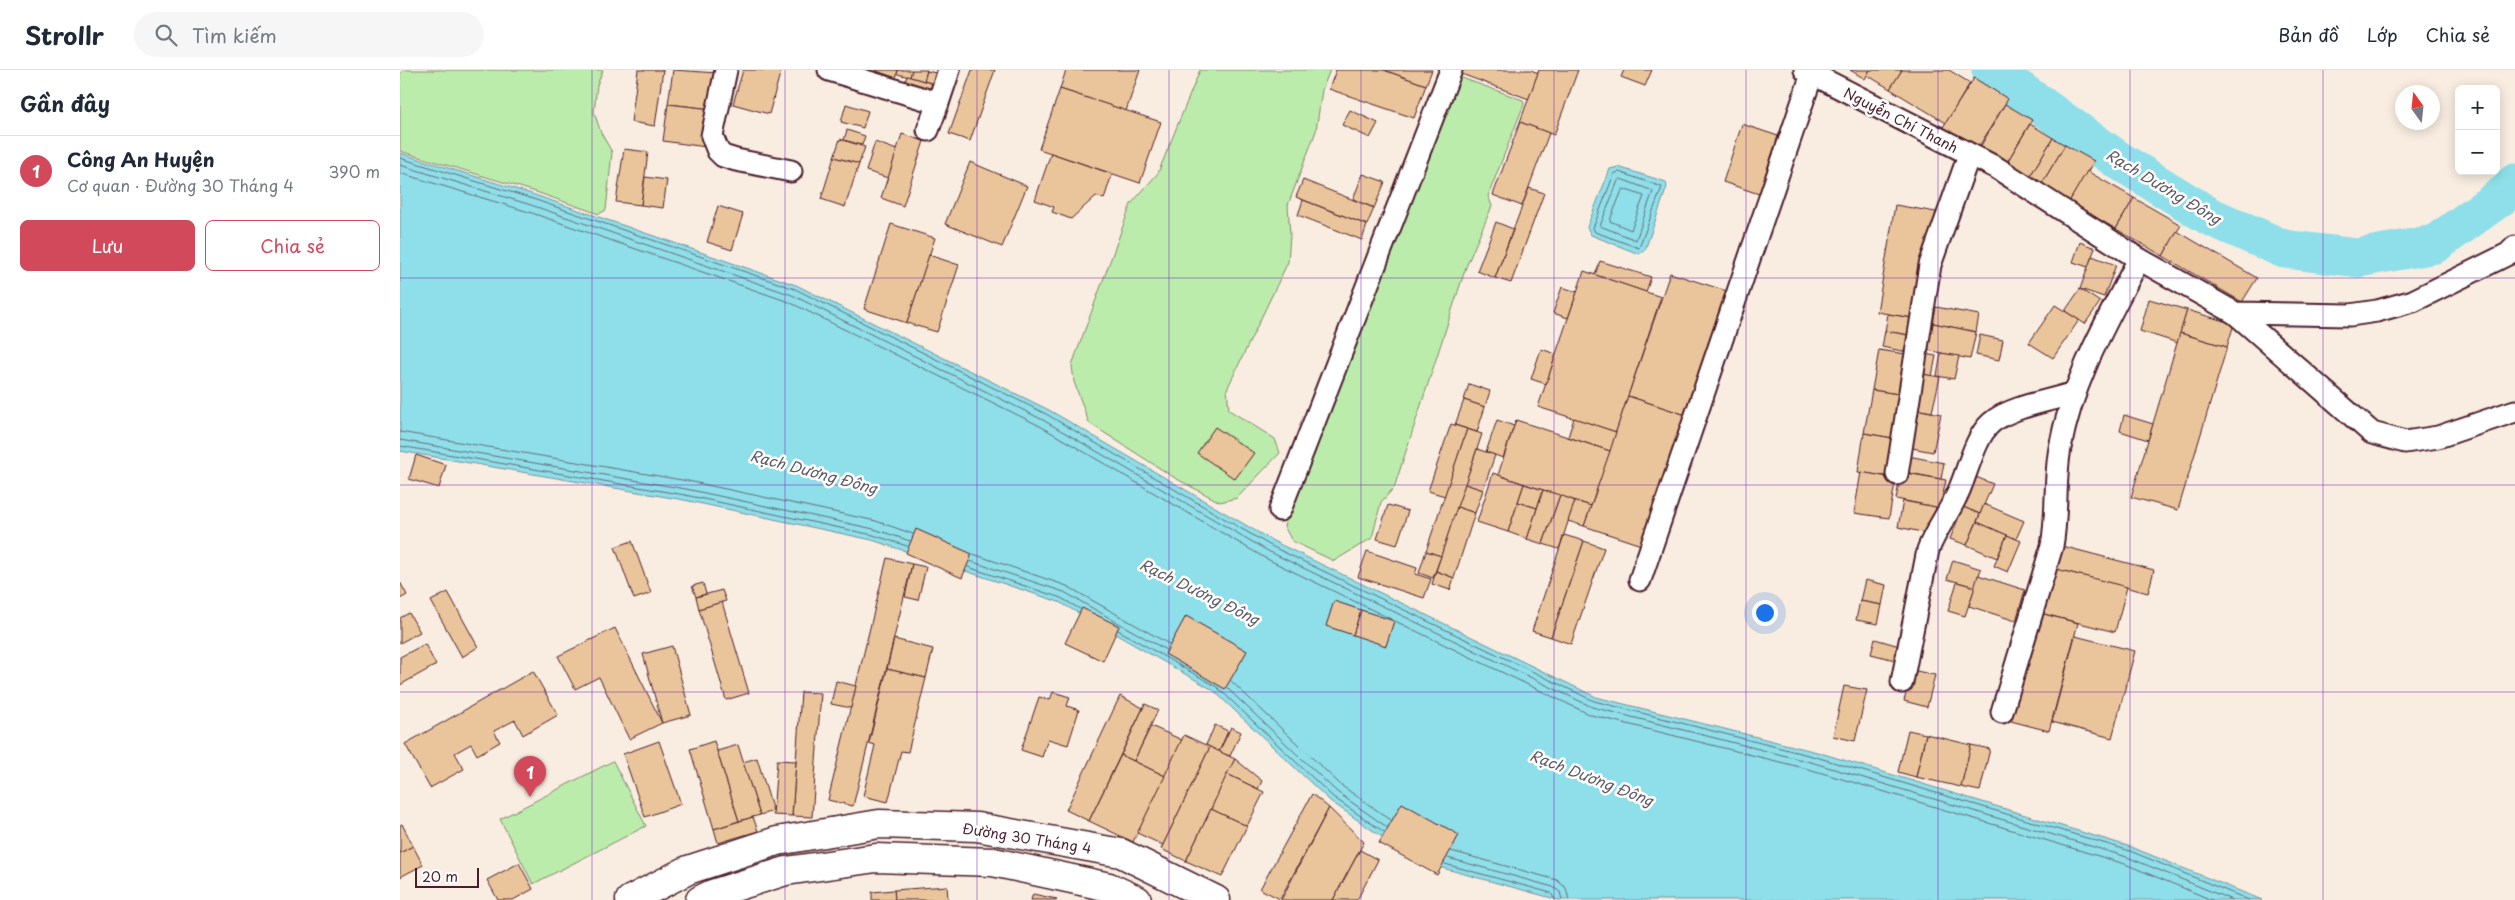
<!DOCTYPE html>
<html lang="vi">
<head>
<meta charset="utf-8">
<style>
	body { margin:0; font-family:"Playpen Sans",sans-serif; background:#f6f6f7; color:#1f2937 }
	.controls { position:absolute; right:15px; top:15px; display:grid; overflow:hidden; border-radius:8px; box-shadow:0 2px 12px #0003 }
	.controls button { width:45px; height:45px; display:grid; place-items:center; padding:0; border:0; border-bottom:1px solid #e0e1e3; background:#fff; color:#1f2937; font:25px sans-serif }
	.compass { position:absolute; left:1995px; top:15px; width:45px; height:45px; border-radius:50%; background:#fff; box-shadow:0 2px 12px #0003; rotate:345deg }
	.scale { position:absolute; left:15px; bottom:12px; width:64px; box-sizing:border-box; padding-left:5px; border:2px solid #4a1f2b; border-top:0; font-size:14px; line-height:18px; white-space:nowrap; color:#4a1f2b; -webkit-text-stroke:4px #fff; paint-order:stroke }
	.you { position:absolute; left:1364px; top:542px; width:18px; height:18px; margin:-12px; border:4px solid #fff; border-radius:50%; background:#1a73e8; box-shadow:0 0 0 8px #1a73e833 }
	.badge { display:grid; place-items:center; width:32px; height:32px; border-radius:50%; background:#d1495b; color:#fff; font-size:16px; font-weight:700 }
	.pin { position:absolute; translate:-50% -41px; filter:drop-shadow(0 1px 2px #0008) }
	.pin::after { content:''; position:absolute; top:26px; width:18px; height:15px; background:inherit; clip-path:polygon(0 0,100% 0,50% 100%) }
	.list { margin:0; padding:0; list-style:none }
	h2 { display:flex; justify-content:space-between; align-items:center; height:65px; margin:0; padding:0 20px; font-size:21px }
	h2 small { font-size:16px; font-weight:400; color:#747a83 }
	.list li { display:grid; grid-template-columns:32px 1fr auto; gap:15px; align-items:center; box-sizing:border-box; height:70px; padding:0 20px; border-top:1px solid #e0e1e3 }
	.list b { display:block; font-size:19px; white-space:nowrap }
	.list p { margin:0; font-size:16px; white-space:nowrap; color:#747a83 }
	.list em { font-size:16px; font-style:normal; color:#747a83 }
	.actions { display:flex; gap:10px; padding:15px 20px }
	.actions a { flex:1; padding:11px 0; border:1px solid #d1495b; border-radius:8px; text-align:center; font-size:18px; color:#d1495b }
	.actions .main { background:#d1495b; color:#fff }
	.icon { flex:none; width:28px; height:28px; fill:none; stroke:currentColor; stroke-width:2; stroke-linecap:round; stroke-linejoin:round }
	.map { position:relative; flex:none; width:2115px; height:830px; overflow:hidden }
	header { display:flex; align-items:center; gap:30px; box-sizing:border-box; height:70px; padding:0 25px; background:#fff; border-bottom:1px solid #e0e1e3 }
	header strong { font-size:24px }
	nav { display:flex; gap:28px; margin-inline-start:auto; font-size:18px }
	.search { width:350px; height:45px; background:#f6f6f7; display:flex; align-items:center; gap:12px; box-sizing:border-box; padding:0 18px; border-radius:28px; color:#747a83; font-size:19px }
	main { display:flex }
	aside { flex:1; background:#fff }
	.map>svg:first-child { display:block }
</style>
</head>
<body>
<header>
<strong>Strollr</strong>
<div class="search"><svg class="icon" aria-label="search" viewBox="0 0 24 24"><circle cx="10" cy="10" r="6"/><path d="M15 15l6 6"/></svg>Tìm kiếm</div>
<nav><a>Bản đồ</a><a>Lớp</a><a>Chia sẻ</a></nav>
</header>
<main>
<aside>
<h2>Gần đây<small></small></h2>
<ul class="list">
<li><span class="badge">1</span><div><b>Công An Huyện</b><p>Cơ quan · Đường 30 Tháng 4</p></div><em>390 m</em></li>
</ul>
<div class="actions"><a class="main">Lưu</a><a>Chia sẻ</a></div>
</aside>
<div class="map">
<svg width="2115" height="830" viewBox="0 0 2115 830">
	<rect width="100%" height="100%" fill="#f9ede1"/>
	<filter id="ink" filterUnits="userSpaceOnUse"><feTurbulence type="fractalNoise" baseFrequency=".02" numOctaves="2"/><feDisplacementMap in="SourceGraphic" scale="10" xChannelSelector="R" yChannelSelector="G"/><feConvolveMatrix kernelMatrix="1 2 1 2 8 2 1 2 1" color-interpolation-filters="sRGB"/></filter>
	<g filter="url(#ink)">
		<g fill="#bbecac" stroke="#82866c">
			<path d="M5 0H203L197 15 194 42 201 63 212 82 206 140 199 144 136 122 0 81V3Z"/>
			<path d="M800 0H930L922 20 916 61 888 135 890 165 888 192 827 319 829 340 875 369 880 383 837 428 820 432 775 408 689 353 674 312 672 295 731 134 758 103Z"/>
			<path d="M1062 8 1123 30 1124 34 1088 126 1092 136 1066 197 994 418 981 432 972 468 934 491 892 471 884 456 992 168 1056 10Z"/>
			<path d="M213 691 246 756 133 814 100 749Z"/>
		</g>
		<g fill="#8edfe9" stroke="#73929d">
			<path d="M0 83 135 125 396 215 649 340 873 471 1196 627 1417 682 1731 777 1862 830H1159L1017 791 930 731 813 620 659 532 472 470 284 430 0 381Z"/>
			<path d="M1218 97 1266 112 1267 117 1245 180 1239 184 1191 165 1187 157 1210 99Z"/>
		</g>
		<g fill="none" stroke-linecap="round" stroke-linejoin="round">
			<g stroke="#656c77" stroke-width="1">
				<path d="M0 88 133 129 395 219 646 344 871 476 1194 631 1416 687 1730 781 1849 830"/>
				<path d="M0 95 131 135 392 225 643 350 868 481 1192 637 1414 693 1727 787 1832 830"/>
				<path d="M1219 102 1262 117 1239 178 1195 162 1193 158 1214 104Z"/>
				<path d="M0 103 129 142 389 232 640 356 865 488 991 549"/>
				<path d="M1221 109 1253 121 1236 170 1200 156 1218 111Z"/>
				<path d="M1223 119 1244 126 1231 160 1210 151Z"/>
				<path d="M0 362 288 411 476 451 513 464"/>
				<path d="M0 370 286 419 474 459 510 471"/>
				<path d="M0 376 285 425 473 465 507 476"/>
				<path d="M573 484 667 516 769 574"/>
				<path d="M570 491 664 522 766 580"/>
				<path d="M568 497 661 528 680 539"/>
				<path d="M995 551 1191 645 1412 700 1725 794 1812 830"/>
				<path d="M718 560 817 617 933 727 984 762"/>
				<path d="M831 611 942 716 991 750"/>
				<path d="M827 618 937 722 987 757"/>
				<path d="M1051 781 1157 810 1166 818 1169 830"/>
				<path d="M1048 788 1153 817 1160 822 1162 830"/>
				<path d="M1045 794 1151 823 1155 830"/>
			</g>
			<path stroke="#8edfe9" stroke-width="39" d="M1591 0 1718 90 1809 146 1884 179 1958 188 2035 174 2106 123 2115 113"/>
		</g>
		<g fill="#eac49a" stroke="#4a1f2b">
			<path d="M238 0H263L255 56 231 52Z"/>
			<path d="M273 0 317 3 312 39 268 34Z"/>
			<path d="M343 0H381L369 44 333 34Z"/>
			<path d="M474 0H498L496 8Z"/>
			<path d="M498 0H512L510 7 497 4Z"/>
			<path d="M512 0H527L524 11 510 7Z"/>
			<path d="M572 0H595L570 71 549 64Z"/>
			<path d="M666 0H740L726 41 660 19Z"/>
			<path d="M936 0H984L1026 15 1014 48 929 19Z"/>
			<path d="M984 0H1032L1026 15Z"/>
			<path d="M1057 0H1131L1138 3 1129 29 1056 2Z"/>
			<path d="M1139 0H1178L1154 65 1120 52Z"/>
			<path d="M1224 0H1252L1245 16 1221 7Z"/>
			<path d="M1450 0H1470L1465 9Z"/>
			<path d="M1470 0H1502L1490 19 1467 5Z"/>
			<path d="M1502 0H1549L1570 13 1546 53 1490 19Z"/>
			<path d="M527 1 544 5 541 16 524 11Z"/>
			<path d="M507 6 541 16 538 28 503 18Z"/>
			<path d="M1574 8 1608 29 1578 78 1543 57Z"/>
			<path d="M660 19 761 52 740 113 639 79Z"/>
			<path d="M268 34 312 39 306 77 263 71Z"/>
			<path d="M446 34 468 41 463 58 441 52Z"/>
			<path d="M1605 34 1632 50 1606 94 1579 79Z"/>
			<path d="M950 40 978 53 970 68 942 55Z"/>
			<path d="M1120 52 1149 63 1122 136 1093 125Z"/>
			<path d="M1342 54 1378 66 1359 124 1323 112Z"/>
			<path d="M1630 54 1653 68 1629 108 1606 94Z"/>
			<path d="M447 60 465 66 462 75 444 70Z"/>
			<path d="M502 64 524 71 503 136 481 128Z"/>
			<path d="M1653 68 1665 75 1641 115 1629 108Z"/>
			<path d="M440 69 465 77 459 94 434 87Z"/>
			<path d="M475 72 497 80 488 108 466 101Z"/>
			<path d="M1665 75 1694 91 1669 132 1641 115Z"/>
			<path d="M224 79 248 82 241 135 216 132Z"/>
			<path d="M651 83 712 104 704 129 696 126 671 149 652 142 654 137 635 130Z"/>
			<path d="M434 87 459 94 445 137 421 129Z"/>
			<path d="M570 92 627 116 602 177 545 154Z"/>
			<path d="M1687 101 1734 128 1716 159 1669 132Z"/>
			<path d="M963 104 985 112 974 138 953 129Z"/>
			<path d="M245 107 267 110 263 138 241 135Z"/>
			<path d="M903 110 974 138 967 155 896 127Z"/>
			<path d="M1129 118 1144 123 1111 213 1095 208Z"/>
			<path d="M1734 128 1781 155 1763 186 1716 159Z"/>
			<path d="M903 130 967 155 962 170 898 145Z"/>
			<path d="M1495 135 1536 142 1518 249 1477 242Z"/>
			<path d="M318 136 343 144 332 180 307 172Z"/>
			<path d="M1096 152 1113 159 1095 208 1077 201Z"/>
			<path d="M491 154 535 168 507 253 464 239Z"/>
			<path d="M1777 161 1857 208 1842 232 1763 186Z"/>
			<path d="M1680 172 1695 178 1688 197 1673 192Z"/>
			<path d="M529 185 559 195 537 262 507 253Z"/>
			<path d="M1692 186 1716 195 1704 227 1680 219Z"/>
			<path d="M1200 191 1251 207 1246 222 1195 205Z"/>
			<path d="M1184 201 1261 227 1216 362 1138 337Z"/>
			<path d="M1270 203 1330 222 1289 346 1228 326Z"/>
			<path d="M1162 217 1177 222 1168 248 1153 243Z"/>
			<path d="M1680 219 1700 232 1685 254 1665 241Z"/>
			<path d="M1749 229 1787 240 1778 273 1740 261Z"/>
			<path d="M1655 235 1679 250 1653 288 1629 273Z"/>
			<path d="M1536 237 1579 245 1576 262 1533 253Z"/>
			<path d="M1787 240 1834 254 1827 277 1780 263Z"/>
			<path d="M1488 244 1518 249 1515 266 1485 261Z"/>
			<path d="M1533 253 1576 262 1570 289 1527 280Z"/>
			<path d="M1485 261 1515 266 1512 283 1482 277Z"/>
			<path d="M1780 263 1827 277 1778 440 1731 427Z"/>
			<path d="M1580 265 1603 270 1599 290 1576 285Z"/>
			<path d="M1141 279 1156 284 1146 314 1131 309Z"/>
			<path d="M1479 280 1512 285 1505 325 1472 320Z"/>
			<path d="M1541 283 1559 286 1554 309 1537 306Z"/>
			<path d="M1524 284 1536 286 1532 306 1522 304Z"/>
			<path d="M1522 304 1540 307 1532 342 1515 339Z"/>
			<path d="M1069 314 1090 321 1085 337 1064 330Z"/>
			<path d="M1472 320 1505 325 1498 369 1464 363Z"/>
			<path d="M1228 326 1289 346 1244 476 1184 456Z"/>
			<path d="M1064 330 1085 337 1077 362 1055 355Z"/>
			<path d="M1515 339 1541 344 1533 382 1507 377Z"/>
			<path d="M1724 345 1753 354 1748 370 1720 361Z"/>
			<path d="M1174 348 1216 362 1210 381 1168 367Z"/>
			<path d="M1097 350 1114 356 1103 388 1086 382Z"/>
			<path d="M1116 350 1210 381 1191 436 1098 405Z"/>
			<path d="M1051 354 1067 359 1045 426 1028 421Z"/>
			<path d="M815 357 854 383 835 409 797 383Z"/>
			<path d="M1067 359 1082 364 1041 486 1026 481Z"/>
			<path d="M1464 363 1498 369 1491 407 1458 402Z"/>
			<path d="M1077 379 1095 385 1083 420 1065 414Z"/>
			<path d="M16 385 46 395 39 418 9 409Z"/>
			<path d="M1508 386 1544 393 1541 409 1504 402Z"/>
			<path d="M1461 402 1488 407V412L1495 413 1489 448 1454 443Z"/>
			<path d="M1501 402 1546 410 1540 438 1496 429Z"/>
			<path d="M1093 403 1124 414 1108 462 1077 452Z"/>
			<path d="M1576 407 1593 414 1580 444 1563 437Z"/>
			<path d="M1065 414 1083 420 1075 443 1057 437Z"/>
			<path d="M1124 414 1143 420 1137 438 1118 432Z"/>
			<path d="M1143 420 1160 425 1143 474 1127 469Z"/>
			<path d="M1160 425 1175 431 1159 479 1143 474Z"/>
			<path d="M1175 431 1191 436 1184 456 1168 451Z"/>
			<path d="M1503 431 1536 437 1531 464 1498 457Z"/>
			<path d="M1118 432 1137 438 1127 469 1108 462Z"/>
			<path d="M1584 434 1624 451 1616 469 1577 452Z"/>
			<path d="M988 435 1008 441 997 475 977 469Z"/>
			<path d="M1057 437 1075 443 1054 508 1036 501Z"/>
			<path d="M1563 437 1580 444 1567 475 1550 469Z"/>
			<path d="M1577 452 1607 465 1597 488 1567 475Z"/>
			<path d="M516 459 572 484 562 508 506 483Z"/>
			<path d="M1164 465 1184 471 1151 567 1132 561Z"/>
			<path d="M1607 465 1621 471 1608 502 1594 496Z"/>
			<path d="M232 471 251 523 234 529 215 477Z"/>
			<path d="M1184 471 1204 478 1171 574 1151 567Z"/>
			<path d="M1662 476 1754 500 1748 523 1656 499Z"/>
			<path d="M967 481 1017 498 1015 504 1031 509 1024 528 958 507Z"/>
			<path d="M1026 481 1041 486 1033 508 1019 503Z"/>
			<path d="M487 488 512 494 453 736 428 730Z"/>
			<path d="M1553 490 1581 499 1575 517 1547 509Z"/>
			<path d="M512 494 526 497 518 530 505 527Z"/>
			<path d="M1648 497 1727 517 1715 562 1636 542Z"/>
			<path d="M1036 501 1054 508 1050 520 1032 514Z"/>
			<path d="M1578 505 1625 520 1616 551 1569 536Z"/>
			<path d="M1465 510 1486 515 1482 535 1460 531Z"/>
			<path d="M0 512 7 525 0 529Z"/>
			<path d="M1557 512 1575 517 1565 546 1548 541Z"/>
			<path d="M303 513 306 524 296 527 292 516Z"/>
			<path d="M322 520 326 531 299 539 296 527Z"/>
			<path d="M48 522 78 577 62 587 31 531Z"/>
			<path d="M934 531 961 540 953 565 926 556Z"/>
			<path d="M1460 531 1482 535 1478 554 1456 550Z"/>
			<path d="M322 532 349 623 326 630 299 539Z"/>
			<path d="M682 538 719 556 703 591 665 573Z"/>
			<path d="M961 540 994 551 986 576 953 565Z"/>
			<path d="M1636 542 1678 553 1649 661 1607 650Z"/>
			<path d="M9 543 20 562 0 573V548Z"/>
			<path d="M786 546 847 581 825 619 765 584Z"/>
			<path d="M215 558 262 653 229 669 199 607 175 619 158 586Z"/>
			<path d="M1675 566 1735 581 1712 668 1652 652Z"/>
			<path d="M494 569 533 579 526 608 487 599Z"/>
			<path d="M1475 569 1503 577 1499 591 1471 584Z"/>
			<path d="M25 574 36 595 0 615V587Z"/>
			<path d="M272 576 291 645 262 653 243 584Z"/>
			<path d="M487 599 526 608 508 682 501 681 488 732 463 726 475 675 469 673Z"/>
			<path d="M1512 600 1535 605 1527 637 1504 631Z"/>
			<path d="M133 601 158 645 123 665 115 650 94 661 100 672 77 685 71 674 55 683 64 699 30 718 5 674Z"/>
			<path d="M436 611 456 616 451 638 431 634Z"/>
			<path d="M1444 616 1467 620 1455 671 1433 666Z"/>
			<path d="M401 622 421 623 412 747 392 746Z"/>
			<path d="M653 622 670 627 667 636 679 640 668 675 648 669 642 687 621 680 639 627 650 630Z"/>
			<path d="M720 626 743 638 689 751 666 740Z"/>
			<path d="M745 634 758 640 734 691 721 685Z"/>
			<path d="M815 655 828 661 819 682 806 675Z"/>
			<path d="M751 656 782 670 765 706 734 691Z"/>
			<path d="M831 657 841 662 830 686 819 682Z"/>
			<path d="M1508 660 1526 664 1516 707 1498 702Z"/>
			<path d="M1526 664 1571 675 1561 717 1516 707Z"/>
			<path d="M784 665 810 677 763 775 737 763Z"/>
			<path d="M259 671 281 734 245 747 223 684Z"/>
			<path d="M314 671 339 751 314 759 290 679Z"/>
			<path d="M338 675 360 745 339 751 317 681Z"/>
			<path d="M1571 675 1590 679 1580 721 1561 717Z"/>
			<path d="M810 677 835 689 786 791 761 779Z"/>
			<path d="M721 685 765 706 733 772 689 751Z"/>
			<path d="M357 688 373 741 360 745 343 692Z"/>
			<path d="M835 689 862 711 858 719 827 704Z"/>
			<path d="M377 690 396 691 392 746 373 745Z"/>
			<path d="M827 704 864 722 847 756 811 739Z"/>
			<path d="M912 724 929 738 880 829 860 819Z"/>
			<path d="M1002 733 1059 765 1037 805 979 773Z"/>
			<path d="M929 738 964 772 933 830H881Z"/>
			<path d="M811 739 847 756 822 807 786 791Z"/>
			<path d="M353 747 358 761 318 773 314 759Z"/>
			<path d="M2 754 13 776 0 783V755Z"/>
			<path d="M13 776 23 795 0 807V783Z"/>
			<path d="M960 780 978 790 957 830H933Z"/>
			<path d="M119 793 133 819 113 830H98L87 810Z"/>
			<path d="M547 816 548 830H495L494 820Z"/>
			<path d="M494 820 495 830H472V822Z"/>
			<path d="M633 824 657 829 656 830H631Z"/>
		</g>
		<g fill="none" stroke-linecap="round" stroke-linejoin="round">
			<defs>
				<g id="street">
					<path d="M326 0 312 66 318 81 323 86 336 90 391 101"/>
					<path d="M429 0 538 33 549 0"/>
					<path d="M1405 0 1597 98 1739 189 1835 243 1950 245 1977 241 2013 231 2108 184 2115 177"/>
					<path d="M528 60 538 33"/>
					<path d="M1835 243 1972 363 2005 372 2038 367 2115 341"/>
					<path d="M1497 404 1530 195 1569 85"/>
					<path d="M880 440 1051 0"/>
					<path d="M1240 510 1412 4"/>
					<path d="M1502 612 1528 480C1535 461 1546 447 1555 429 1567 407 1573 369 1591 353 1609 337 1652 330 1675 323"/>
					<path d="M1602 642 1652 476C1658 444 1654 410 1660 378 1673 308 1707 251 1739 189"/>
				</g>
				<g id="primary">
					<path d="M230 830 288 800 377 771 479 754 577 757 721 783 816 830"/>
					<path d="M300 830 312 824 386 801 476 788 593 792 709 817 737 830"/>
				</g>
			</defs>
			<use href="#street" stroke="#4a1f2b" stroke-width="25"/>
			<use href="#primary" stroke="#4a1f2b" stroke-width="31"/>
			<use href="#street" stroke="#fff" stroke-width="21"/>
			<use href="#primary" stroke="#fff" stroke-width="28"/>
		</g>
	</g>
	<path fill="none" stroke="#7b2cbf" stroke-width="1" stroke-opacity="0.55" d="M192 0V830M385 0V830M577 0V830M769 0V830M961 0V830M1154 0V830M1346 0V830M1538 0V830M1730 0V830M1923 0V830M0 208H2115M0 415H2115M0 622H2115"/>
	<g text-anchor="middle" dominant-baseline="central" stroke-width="5" stroke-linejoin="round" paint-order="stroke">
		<g font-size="14" fill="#4a1f2b" stroke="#fff">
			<text transform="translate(1501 50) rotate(27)">Nguyễn Chí Thanh</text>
			<text transform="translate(627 768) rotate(9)">Đường 30 Tháng 4</text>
		</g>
		<g font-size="15" font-style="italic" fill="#5e5964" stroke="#fff">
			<text transform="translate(1764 116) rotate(31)">Rạch Dương Đông</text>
			<text transform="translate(414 401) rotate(15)">Rạch Dương Đông</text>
			<text transform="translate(800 521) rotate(26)">Rạch Dương Đông</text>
			<text transform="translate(1192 707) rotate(21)">Rạch Dương Đông</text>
		</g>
	</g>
</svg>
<div class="controls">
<button>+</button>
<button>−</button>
</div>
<svg class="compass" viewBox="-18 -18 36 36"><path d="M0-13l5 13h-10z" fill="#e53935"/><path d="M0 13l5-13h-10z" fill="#747a83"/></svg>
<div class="scale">20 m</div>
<div class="you"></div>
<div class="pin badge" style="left:130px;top:727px">1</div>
</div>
</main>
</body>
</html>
